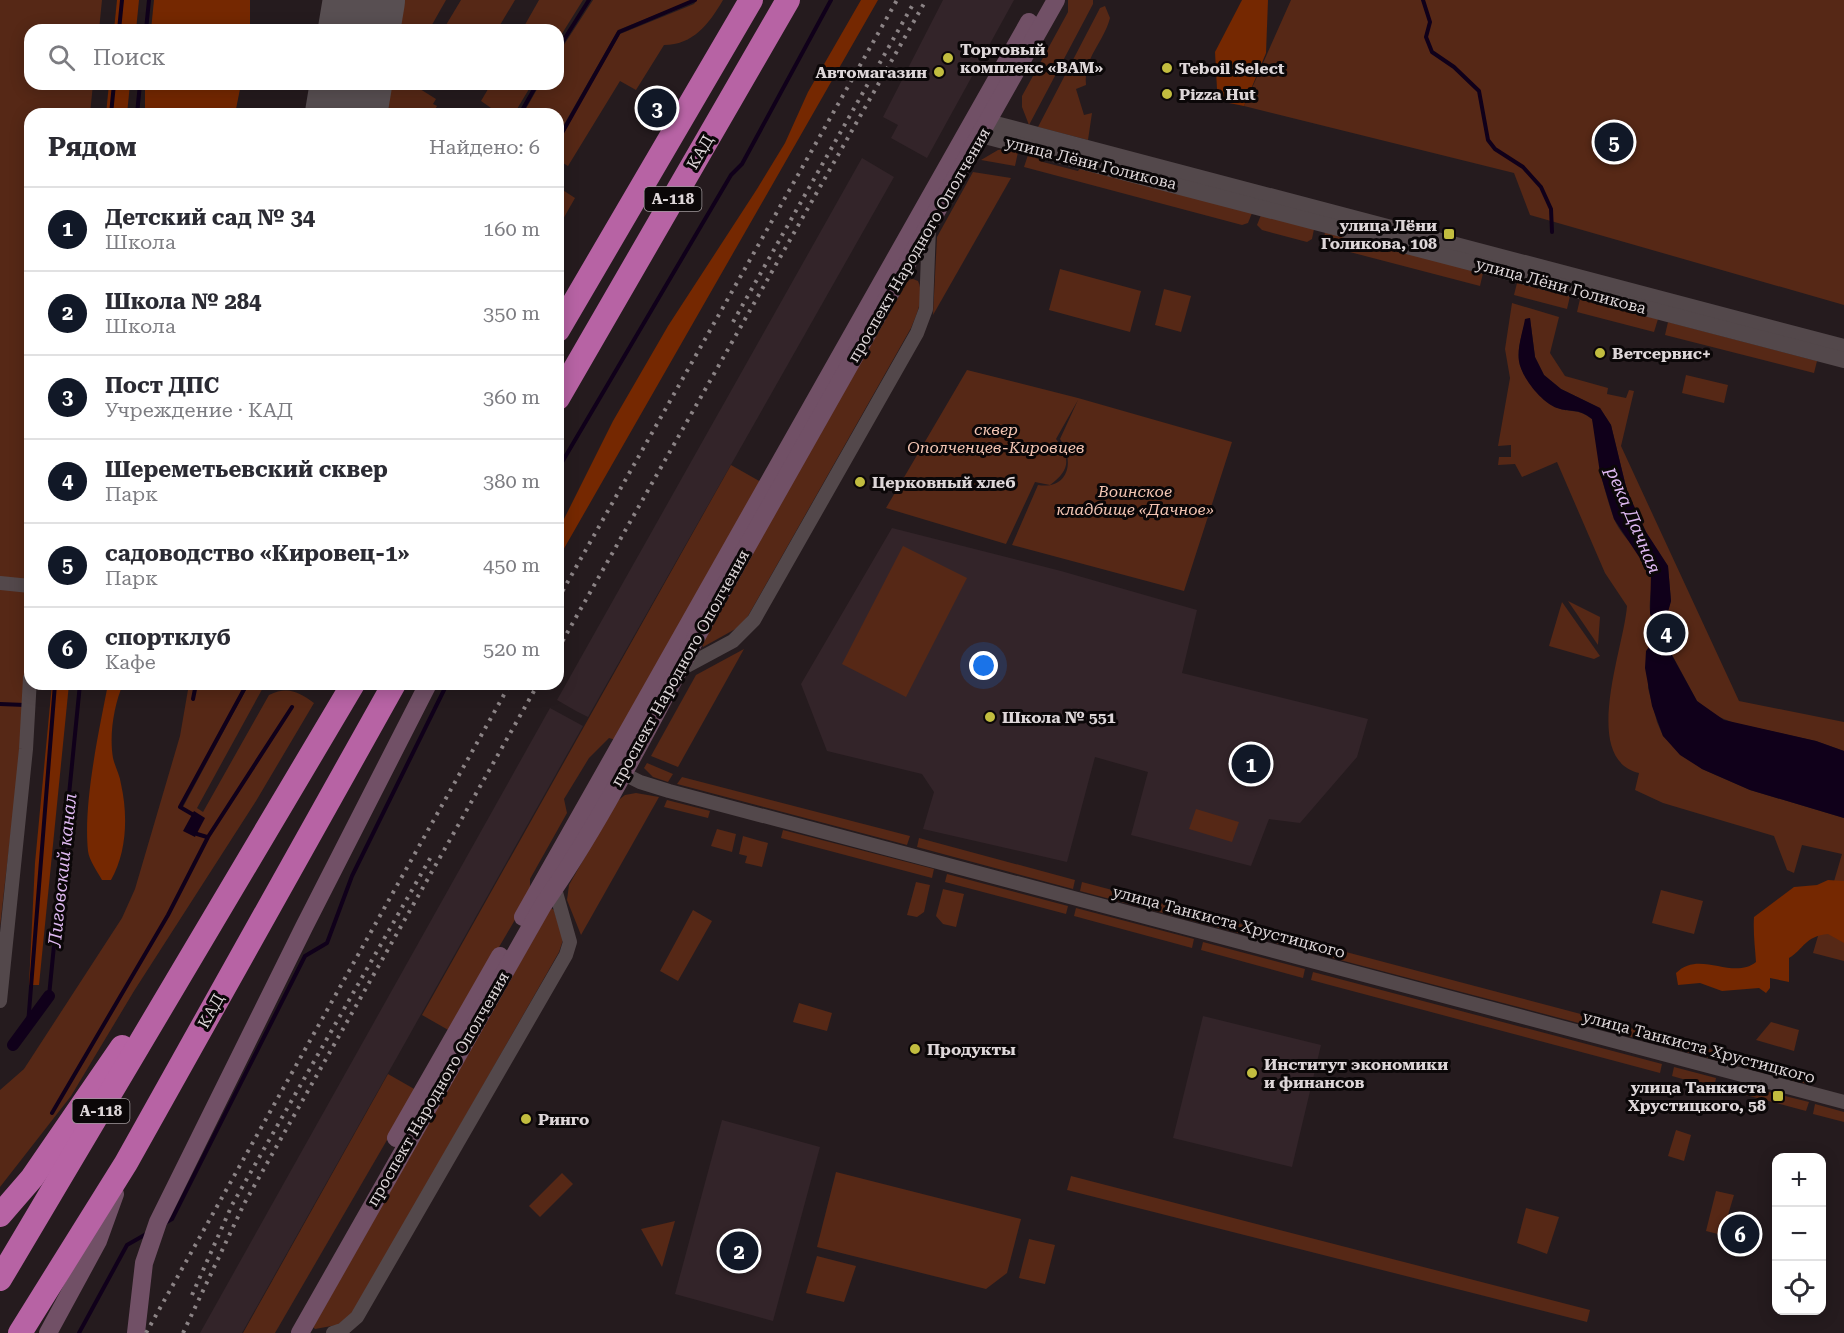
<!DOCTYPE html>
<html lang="ru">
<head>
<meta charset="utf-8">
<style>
	body { margin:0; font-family:"Roboto Serif",serif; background:#f2f2f3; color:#2b2b33 }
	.controls { position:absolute; right:18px; bottom:18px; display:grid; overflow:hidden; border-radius:12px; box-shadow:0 3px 15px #0003 }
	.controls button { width:54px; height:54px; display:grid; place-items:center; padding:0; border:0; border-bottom:2px solid #e1e1e2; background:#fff; color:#2b2b33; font:30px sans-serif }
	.you { position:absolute; left:984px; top:666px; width:21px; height:21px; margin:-15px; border:4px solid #fff; border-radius:50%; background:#1a73e8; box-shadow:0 0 0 9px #1a73e833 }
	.badge { display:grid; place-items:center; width:39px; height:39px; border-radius:50%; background:#111827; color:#fff; font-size:20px; font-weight:700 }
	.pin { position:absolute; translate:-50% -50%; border:3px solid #fff; box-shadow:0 2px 6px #0006 }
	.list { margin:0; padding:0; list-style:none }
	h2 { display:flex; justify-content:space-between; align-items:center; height:78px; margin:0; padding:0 24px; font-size:26px }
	h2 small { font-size:20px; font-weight:400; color:#7c7c81 }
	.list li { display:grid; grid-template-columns:39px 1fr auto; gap:18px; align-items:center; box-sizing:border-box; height:84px; padding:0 24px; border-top:2px solid #e1e1e2 }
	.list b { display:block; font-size:22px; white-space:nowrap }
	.list p { margin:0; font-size:20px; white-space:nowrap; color:#7c7c81 }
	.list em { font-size:20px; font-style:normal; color:#7c7c81 }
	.icon { flex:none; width:33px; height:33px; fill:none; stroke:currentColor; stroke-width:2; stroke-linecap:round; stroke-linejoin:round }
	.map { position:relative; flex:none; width:1844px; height:1333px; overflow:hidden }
	.search { position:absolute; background:#fff; box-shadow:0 3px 15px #0003; left:24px; top:24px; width:540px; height:66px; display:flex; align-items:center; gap:15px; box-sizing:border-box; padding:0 21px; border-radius:18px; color:#7c7c81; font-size:22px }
	.panel { position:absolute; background:#fff; box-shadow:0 3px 15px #0003; left:24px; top:108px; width:540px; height:582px; border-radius:18px }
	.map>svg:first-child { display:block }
</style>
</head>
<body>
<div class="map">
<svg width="1844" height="1333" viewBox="0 0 1844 1333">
	<rect width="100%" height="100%" fill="#251b1e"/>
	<g fill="#332429">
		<path d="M943 0H1014L927 158 891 138 898 125 883 117Z"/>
		<path d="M862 158 894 177 588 717 576 711 557 700Z"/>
		<path d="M892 528 1061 571 1197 610 1182 673 1368 719 1357 757 1300 823 1269 819 1251 866 1131 835 1148 772 1095 757 1067 862 923 829 934 792 922 774 827 751 801 684Z"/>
		<path d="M550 708 583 726 242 1333H200Z"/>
		<path d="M1203 1016 1321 1045 1292 1167 1173 1138Z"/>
		<path d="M722 1120 820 1147 773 1321 675 1294Z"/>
	</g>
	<g fill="#562816" fill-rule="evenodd">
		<path d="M0 0H102L99 30H30V84H93L90 114H30V582L0 579Z"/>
		<path d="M386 0H446L429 30H381Z"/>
		<path d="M461 0H515L497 30H443Z"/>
		<path d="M539 0H583L558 40V30H522Z"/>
		<path d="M593 0H693L618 30 558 135V114H523L540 84H558V54Z"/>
		<path d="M697 0H723C709 24 693 45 664 45L636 90 620 81 568 166 558 160V141L620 34 694 4Z"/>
		<path d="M1068 0H1093V4L1029 125 1022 107V96L1068 12Z"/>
		<path d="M1291 0H1844V305L1530 215 1514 173 1244 106Z"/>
		<path d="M1105 6 1110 18C1103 44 1084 56 1086 85L1076 89 1084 115 1092 113 1088 140 1038 127 1100 8Z"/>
		<path d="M373 84H412L436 99 433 104 437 106 434 111 437 114H369Z"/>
		<path d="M491 84H532L514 114H488L491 108 481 101Z"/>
		<path d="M1006 149 1018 152 1015 166 981 160 998 150Z"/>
		<path d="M1028 155 1043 159V162L1078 171 1080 168 1252 213 1248 223 1242 225 1024 167Z"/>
		<path d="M973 172 1011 178 933 315 937 237Z"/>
		<path d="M558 187 575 198 558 228Z"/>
		<path d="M1261 215 1314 229 1312 239 1307 242 1262 230 1257 225Z"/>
		<path d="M1325 232 1483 273 1480 286 1323 245Z"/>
		<path d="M1060 269 1141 291 1130 332 1049 310Z"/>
		<path d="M913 279 918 281C925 296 917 314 911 328L748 616 739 627 703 647 701 640 908 280Z"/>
		<path d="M1517 283 1570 296 1567 309 1514 295Z"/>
		<path d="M1164 289 1191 296 1181 332 1155 325Z"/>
		<path d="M1580 299 1658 319 1654 332 1577 312Z"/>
		<path d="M1512 303 1559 317 1550 353 1565 376 1608 388 1607 394 1626 398 1629 390 1634 391 1621 446 1739 701 1844 722V751L1816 741 1734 723 1714 715 1697 701 1663 638 1655 639 1649 645 1648 688 1657 722 1663 736 1702 769 1750 790 1844 818V961L1813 953 1842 854 1802 845 1794 873 1787 870 1774 836 1663 803 1635 790 1639 773C1580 759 1624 648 1627 606L1605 573 1557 462 1522 477 1515 464 1498 465 1499 457H1511V445L1498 446 1510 378 1505 349ZM1530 318 1535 357 1544 375 1561 389 1600 408 1611 425 1627 491 1646 532 1668 566 1671 601 1663 627C1639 617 1656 593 1650 573 1644 553 1623 540 1614 519 1610 508 1602 481 1600 470 1598 453 1598 435 1592 419 1578 409 1576 413 1561 409 1546 405 1521 376 1519 361 1517 347 1523 331 1526 319Z"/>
		<path d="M1668 322 1817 361 1814 373 1665 335Z"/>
		<path d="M967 370 1078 398 1232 442 1184 591 1012 545 1038 485C1069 490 1075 460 1060 439L1078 400 1056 439C1071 459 1070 470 1050 485L1035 482 1006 544 886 508Z"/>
		<path d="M1686 375 1728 385 1724 403 1682 393Z"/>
		<path d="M731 465 761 482 616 740 609 738 589 758 564 799 567 813 530 879V894L450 1031 422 1015Z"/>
		<path d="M903 546 967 578 906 697 842 664Z"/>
		<path d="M0 587 30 590C30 703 12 815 0 927Z"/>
		<path d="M1568 601 1600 617 1598 645Z"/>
		<path d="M1562 602 1600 656 1594 659 1549 646Z"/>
		<path d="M744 649 678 767 651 756 696 675Z"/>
		<path d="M189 684H246L179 807 187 812 183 807 249 684H265L197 808 203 812 269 695C287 686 298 691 314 703L256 801 134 991 71 1096 0 1187V1090L24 1069 122 918 135 889 180 736Z"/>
		<path d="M647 763 673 774 668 782 653 777 644 768Z"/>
		<path d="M682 777 910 836 907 845 677 784Z"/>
		<path d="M636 793 659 797 581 935 567 900 569 885 616 802 625 795Z"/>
		<path d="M667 800 710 811 708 818 664 807Z"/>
		<path d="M1196 809 1239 822 1232 842 1189 829Z"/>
		<path d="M717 829 736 834 732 852 711 846Z"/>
		<path d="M783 830 934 869 932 878 781 838Z"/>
		<path d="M743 836 768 843 762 867 745 863 747 856 739 854Z"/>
		<path d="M919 838 1075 880 1073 889 917 847Z"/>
		<path d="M947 874 1068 906 1066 914 945 882Z"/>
		<path d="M916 882 930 885 924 912 917 917 907 915Z"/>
		<path d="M1082 882 1259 929 1257 938 1080 891Z"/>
		<path d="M943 889 964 894 956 927 943 924 936 916Z"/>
		<path d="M1661 890 1703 901 1694 934 1652 923Z"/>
		<path d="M551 908 554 910 563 940 559 952 353 1314 337 1325 315 1329 313 1327Z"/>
		<path d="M1076 908 1194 939 1192 948 1074 916Z"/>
		<path d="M693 910 712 921 678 981 660 971Z"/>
		<path d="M1274 933 1645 1031 1643 1040 1272 942Z"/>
		<path d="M1203 942 1305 969 1303 978 1201 950Z"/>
		<path d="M1313 972 1662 1064 1660 1073 1311 980Z"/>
		<path d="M799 1003 832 1013 827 1031 793 1022Z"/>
		<path d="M1771 1022 1799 1030 1794 1051 1756 1040Z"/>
		<path d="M1655 1035 1740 1057 1738 1066 1653 1043Z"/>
		<path d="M1748 1059 1810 1075 1807 1084 1746 1068Z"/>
		<path d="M1674 1067 1716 1078 1714 1088 1672 1076Z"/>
		<path d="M388 1074 416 1090 275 1333H243Z"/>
		<path d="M1741 1085 1809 1102 1806 1111 1738 1093Z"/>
		<path d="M1815 1104 1844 1112V1122L1813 1114Z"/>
		<path d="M1676 1130 1691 1135 1684 1161 1668 1156Z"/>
		<path d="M836 1172 1021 1219 1007 1273 986 1289 817 1247Z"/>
		<path d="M562 1173 573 1184 540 1217 529 1206Z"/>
		<path d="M1071 1176 1590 1310 1587 1322 1067 1190Z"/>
		<path d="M1716 1191 1734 1195 1722 1235 1706 1231Z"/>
		<path d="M1526 1208 1559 1217 1547 1254 1517 1243Z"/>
		<path d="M675 1221 662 1267 641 1229Z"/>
		<path d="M1029 1239 1055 1245 1045 1284 1019 1278Z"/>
		<path d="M817 1256 856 1266 844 1302 806 1293Z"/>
	</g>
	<g fill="#752801">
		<path d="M117 0H139L136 30H114Z"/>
		<path d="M154 0H250V30H151Z"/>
		<path d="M861 0H878L558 559V531L613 421 668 326 757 189 785 143 808 92Z"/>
		<path d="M1242 0H1268L1266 53 1244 106 1229 103 1217 89 1215 52Z"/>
		<path d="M109 84H130L127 114H106Z"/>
		<path d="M145 84H241L235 114H145Z"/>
		<path d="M52 684H69L39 985H29L35 863Z"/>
		<path d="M108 684H123C114 705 109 735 113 758 115 767 120 775 121 784 128 815 127 852 111 880H102C97 871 89 860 88 851 83 803 99 731 108 684Z"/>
		<path d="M1828 880 1844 881V943L1828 934C1805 936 1803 950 1789 958V982L1770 978V988L1766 993 1759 988 1722 991 1700 983 1678 985 1676 973C1700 949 1732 981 1756 962 1755 947 1753 932 1754 917L1794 887 1817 885Z"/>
	</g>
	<g fill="#10001a">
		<path d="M1530 318 1535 357 1544 375 1561 389 1600 408 1611 425 1627 491 1646 532 1668 566 1671 601 1664 626 1663 639 1697 701 1724 720 1816 741 1844 751V818L1750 790 1702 769 1680 755 1663 736 1652 706 1645 668 1646 651 1655 639 1656 624 1650 614 1651 575 1614 519 1600 473 1592 419C1577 407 1571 413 1557 408 1542 403 1521 377 1519 361 1517 348 1523 331 1525 319Z"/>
		<path d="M194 811 205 818 195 837 183 831Z"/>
	</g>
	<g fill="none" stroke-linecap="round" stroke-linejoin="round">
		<g stroke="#10001a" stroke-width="4">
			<path d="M1423 0 1430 22 1426 37 1432 52 1454 67 1479 91 1488 140 1495 149 1523 167 1541 187 1551 209 1552 232"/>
			<path d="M119 30 122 0"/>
			<path d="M146 30 149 0"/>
			<path d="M558 49 589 0"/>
			<path d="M111 114 114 84"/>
			<path d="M137 114 140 84"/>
			<path d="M520 114 537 84"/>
			<path d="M558 140 619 32 695 0"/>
			<path d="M558 469 731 175 742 164 831 0"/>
			<path d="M193 699 196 684"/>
			<path d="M0 704 25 705"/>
			<path d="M192 814 180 807 247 684"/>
			<path d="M197 834 207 837"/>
			<path d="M49 996 80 684"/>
			<path d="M28 1025 55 684"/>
			<path d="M52 1113 168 915 208 837 292 707"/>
			<path d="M165 1223 172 1219 305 956 327 943 352 876 447 684"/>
			<path d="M79 1333 127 1245 148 1233"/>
		</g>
		<path stroke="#10001a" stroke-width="12" d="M13 1045 49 996"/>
		<g stroke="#584f52" stroke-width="82">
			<path d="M359 30 364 0"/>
			<path d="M346 114 351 84"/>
		</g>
		<g stroke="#53484b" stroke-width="14">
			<path d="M0 583 30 586"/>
			<path d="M681 669 733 641 754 620 917 333 926 309 929 228"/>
			<path d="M616 770 640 782 669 791 1844 1102"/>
			<path d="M0 1001 26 749 30 678"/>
			<path d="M333 1333 342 1330 357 1317 566 955 570 942 555 889"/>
		</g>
		<g stroke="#53484b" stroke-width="16">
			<path d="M977 123 988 122 1844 347"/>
			<path d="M973 125 981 135 1844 360"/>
		</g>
		<g stroke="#715066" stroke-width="18">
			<path d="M523 917 1029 22"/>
			<path d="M396 1138 500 956"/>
			<path d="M48 1333 98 1241 115 1194"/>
			<path d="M136 1333 144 1263 158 1222 304 927 428 684"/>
			<path d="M300 1333 543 905C611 808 661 699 719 596 832 398 945 200 1056 0"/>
		</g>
		<g stroke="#b763a4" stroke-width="24">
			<path d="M558 330 751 0"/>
			<path d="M558 398 788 0"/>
			<path d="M0 1215 32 1178 122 1047"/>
			<path d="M0 1279 353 684"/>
			<path d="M20 1333 126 1163 394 684"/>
		</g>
		<g stroke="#8b8385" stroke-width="4" stroke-dasharray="3 6" stroke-linecap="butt">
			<path d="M733 322 912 6"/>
			<path d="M558 599 897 0"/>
			<path d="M558 649 926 0"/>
			<path d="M192 1295 232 1205 432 855"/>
			<path d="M146 1333 510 684"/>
			<path d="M183 1333 244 1204 538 684"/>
		</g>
	</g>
	<g fill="#c2bd3f" stroke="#0b0708" stroke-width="2">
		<circle cx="948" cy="58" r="6"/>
		<circle cx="1167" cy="68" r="6"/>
		<circle cx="939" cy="72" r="6"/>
		<circle cx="1167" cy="94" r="6"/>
		<rect x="1443" y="228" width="12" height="12" rx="3"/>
		<circle cx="1600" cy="353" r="6"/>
		<circle cx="860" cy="482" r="6"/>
		<circle cx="990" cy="717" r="6"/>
		<circle cx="915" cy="1049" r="6"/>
		<circle cx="1252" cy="1073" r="6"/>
		<rect x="1772" y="1090" width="12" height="12" rx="3"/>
		<circle cx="526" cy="1119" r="6"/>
	</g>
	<g text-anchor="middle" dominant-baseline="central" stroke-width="6" stroke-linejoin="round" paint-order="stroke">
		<g fill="#0b0708" stroke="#9e989a" stroke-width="1.5">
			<rect x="644.5" y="187" width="57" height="24" rx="4.5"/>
			<rect x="72.5" y="1099" width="57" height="24" rx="4.5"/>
		</g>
		<g font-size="15" font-weight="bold" fill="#ddd6d8">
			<text x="673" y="199">А-118</text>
			<text x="101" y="1111">А-118</text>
		</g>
		<g font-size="16" font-weight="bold" fill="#ddd6d8" stroke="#0b0708" text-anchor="start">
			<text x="960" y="49">Торговый<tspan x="960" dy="18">комплекс «ВАМ»</tspan></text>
			<text x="1179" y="68">Teboil Select</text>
			<text x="927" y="72" text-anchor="end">Автомагазин</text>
			<text x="1179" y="94">Pizza Hut</text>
			<text x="1437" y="225" text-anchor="end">улица Лёни<tspan x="1437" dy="18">Голикова, 108</tspan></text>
			<text x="1612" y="353">Ветсервис+</text>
			<text x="872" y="482">Церковный хлеб</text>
			<text x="1002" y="717">Школа № 551</text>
			<text x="927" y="1049">Продукты</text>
			<text x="1264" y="1064">Институт экономики<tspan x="1264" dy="18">и финансов</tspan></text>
			<text x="1766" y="1087" text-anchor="end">улица Танкиста<tspan x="1766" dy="18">Хрустицкого, 58</tspan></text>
			<text x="538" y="1119">Ринго</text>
		</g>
		<g font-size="16" fill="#ddd6d8" stroke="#0b0708">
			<text transform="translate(700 152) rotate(-60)">КАД</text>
			<text transform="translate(1091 163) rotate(14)">улица Лёни Голикова</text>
			<text transform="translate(919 245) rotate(-60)">проспект Народного Ополчения</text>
			<text transform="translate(1561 286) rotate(15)">улица Лёни Голикова</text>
			<text transform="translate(680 668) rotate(-61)">проспект Народного Ополчения</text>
			<text transform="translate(1229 922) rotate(15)">улица Танкиста Хрустицкого</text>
			<text transform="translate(211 1011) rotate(-61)">КАД</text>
			<text transform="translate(1699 1047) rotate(15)">улица Танкиста Хрустицкого</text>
			<text transform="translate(438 1089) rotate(-60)">проспект Народного Ополчения</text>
		</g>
		<g font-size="16" font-style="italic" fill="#f3c5b3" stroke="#0b0708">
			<text x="996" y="429">сквер<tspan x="996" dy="18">Ополченцев-Кировцев</tspan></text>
			<text x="1135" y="491">Воинское<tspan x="1135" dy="18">кладбище «Дачное»</tspan></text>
		</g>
		<g font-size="18" font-style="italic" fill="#dfb9f2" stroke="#0b0708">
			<text transform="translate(1634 520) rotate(67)">река Дачная</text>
			<text transform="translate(62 870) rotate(-84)">Лиговский канал</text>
		</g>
	</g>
</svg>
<div class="controls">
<button>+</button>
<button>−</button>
<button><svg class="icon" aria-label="locate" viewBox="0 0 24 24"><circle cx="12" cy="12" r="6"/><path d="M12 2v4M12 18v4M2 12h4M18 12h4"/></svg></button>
</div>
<div class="you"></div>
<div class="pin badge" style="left:1251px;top:764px">1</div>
<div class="pin badge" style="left:739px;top:1251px">2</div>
<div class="pin badge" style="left:657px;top:108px">3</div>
<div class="pin badge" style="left:1666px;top:633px">4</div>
<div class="pin badge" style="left:1614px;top:142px">5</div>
<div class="pin badge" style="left:1740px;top:1234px">6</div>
<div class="search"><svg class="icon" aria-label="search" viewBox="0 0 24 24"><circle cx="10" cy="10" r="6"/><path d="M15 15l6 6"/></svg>Поиск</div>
<section class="panel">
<h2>Рядом<small>Найдено: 6</small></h2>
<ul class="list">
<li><span class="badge">1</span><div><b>Детский сад № 34</b><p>Школа</p></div><em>160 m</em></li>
<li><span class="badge">2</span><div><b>Школа № 284</b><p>Школа</p></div><em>350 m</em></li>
<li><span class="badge">3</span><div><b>Пост ДПС</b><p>Учреждение · КАД</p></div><em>360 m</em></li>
<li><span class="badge">4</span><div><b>Шереметьевский сквер</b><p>Парк</p></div><em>380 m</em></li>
<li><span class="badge">5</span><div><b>садоводство «Кировец-1»</b><p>Парк</p></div><em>450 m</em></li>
<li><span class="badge">6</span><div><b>спортклуб</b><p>Кафе</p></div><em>520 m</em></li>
</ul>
</section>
</div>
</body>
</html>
